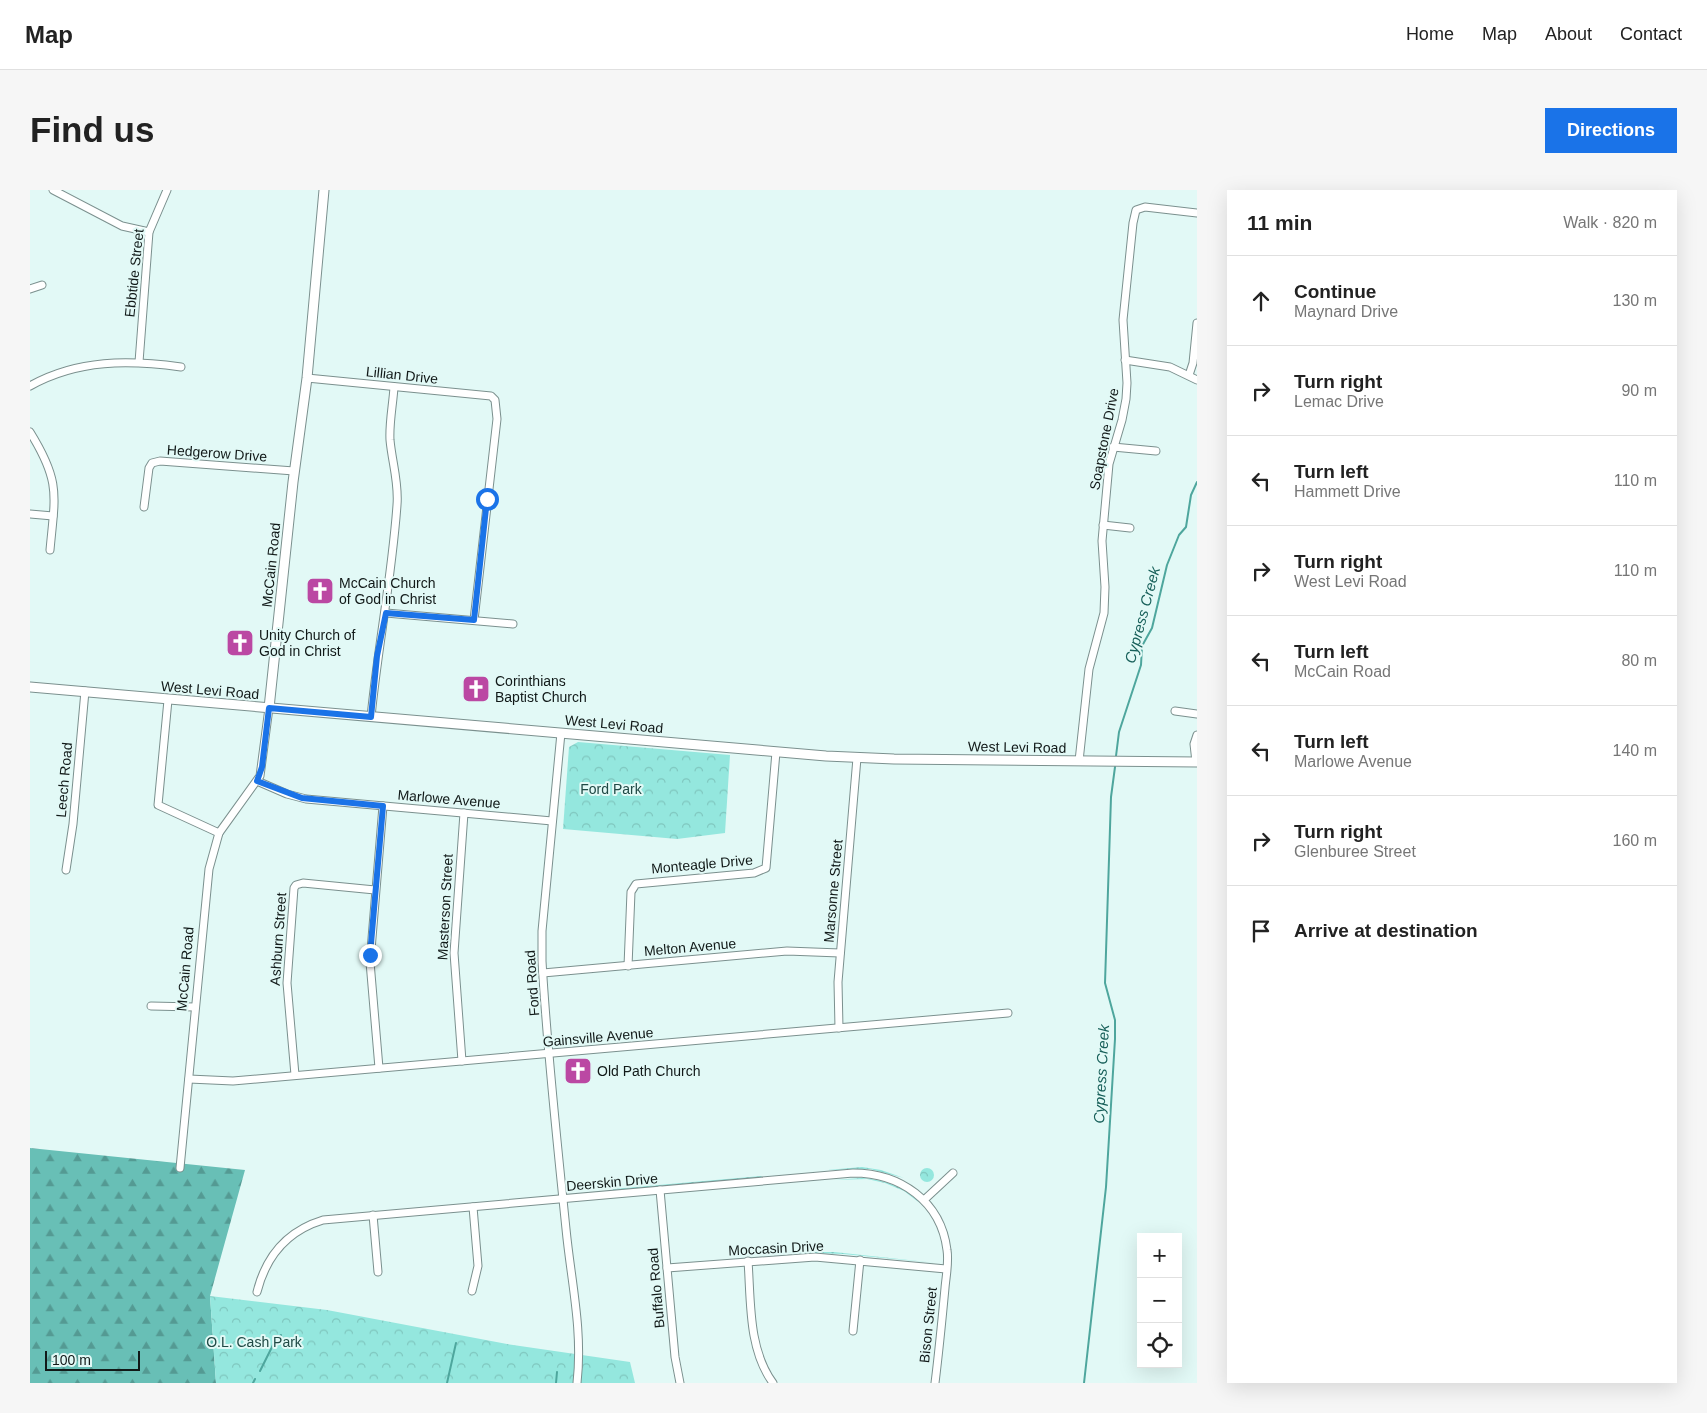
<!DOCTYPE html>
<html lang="en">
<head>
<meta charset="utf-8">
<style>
	body { margin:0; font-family:Helvetica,sans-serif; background:#f6f6f6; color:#222 }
	.controls { position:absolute; right:15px; bottom:15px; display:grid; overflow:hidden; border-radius:0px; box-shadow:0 5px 20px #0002 }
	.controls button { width:45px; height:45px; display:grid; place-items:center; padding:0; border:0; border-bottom:1px solid #e0e0e0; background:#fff; color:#222; font:25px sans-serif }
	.scale { position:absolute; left:15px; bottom:12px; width:95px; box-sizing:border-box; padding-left:5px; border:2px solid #111918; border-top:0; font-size:14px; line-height:18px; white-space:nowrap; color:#111918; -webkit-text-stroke:4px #e2f9f6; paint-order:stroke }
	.stop { position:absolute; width:15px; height:15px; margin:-11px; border:4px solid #1a73e8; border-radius:50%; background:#fff }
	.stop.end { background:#1a73e8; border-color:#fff; box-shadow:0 1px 5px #0008 }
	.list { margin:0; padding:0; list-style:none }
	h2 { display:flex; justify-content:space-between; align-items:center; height:65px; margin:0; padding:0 20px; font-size:21px }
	h2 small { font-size:16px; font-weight:400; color:#767676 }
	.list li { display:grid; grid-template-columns:32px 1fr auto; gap:15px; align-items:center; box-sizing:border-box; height:90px; padding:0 20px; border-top:1px solid #e0e0e0 }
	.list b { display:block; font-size:19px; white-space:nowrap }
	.list p { margin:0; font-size:16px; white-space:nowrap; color:#767676 }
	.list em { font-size:16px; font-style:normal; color:#767676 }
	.icon { flex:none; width:28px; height:28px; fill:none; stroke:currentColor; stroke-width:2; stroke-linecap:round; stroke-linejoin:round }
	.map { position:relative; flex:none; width:1167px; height:1193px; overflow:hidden; border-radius:0px }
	header { display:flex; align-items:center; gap:30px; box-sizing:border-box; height:70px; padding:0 25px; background:#fff; border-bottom:1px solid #e0e0e0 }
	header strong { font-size:24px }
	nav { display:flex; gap:28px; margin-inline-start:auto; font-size:18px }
	.intro { display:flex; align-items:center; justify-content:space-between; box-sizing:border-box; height:120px; padding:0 30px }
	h1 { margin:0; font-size:35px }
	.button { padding:12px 22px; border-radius:0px; background:#1a73e8; color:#fff; font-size:18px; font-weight:700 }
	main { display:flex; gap:30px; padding:0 30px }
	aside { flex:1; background:#fff; border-radius:0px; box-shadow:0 5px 20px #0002 }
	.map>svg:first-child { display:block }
</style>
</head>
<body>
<header>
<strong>Map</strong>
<nav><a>Home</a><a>Map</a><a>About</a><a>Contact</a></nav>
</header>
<div class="intro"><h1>Find us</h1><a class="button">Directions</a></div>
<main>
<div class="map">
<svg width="1167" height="1193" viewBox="0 0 1167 1193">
	<defs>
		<pattern id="grass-dots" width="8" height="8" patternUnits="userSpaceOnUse" patternTransform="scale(1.25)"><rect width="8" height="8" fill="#94e7de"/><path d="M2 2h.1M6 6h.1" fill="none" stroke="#7fc6be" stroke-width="1.8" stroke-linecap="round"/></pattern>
		<pattern id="forest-firs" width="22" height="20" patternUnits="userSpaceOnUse" patternTransform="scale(1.25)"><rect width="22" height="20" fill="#68bfb6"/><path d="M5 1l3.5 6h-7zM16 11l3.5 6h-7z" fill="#549a93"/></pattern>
		<pattern id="park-crowns" width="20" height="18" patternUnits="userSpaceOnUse" patternTransform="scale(1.25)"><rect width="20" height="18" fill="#94e7de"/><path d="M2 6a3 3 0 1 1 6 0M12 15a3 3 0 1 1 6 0" fill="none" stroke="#7fc6be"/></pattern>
	</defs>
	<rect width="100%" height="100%" fill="#e2f9f6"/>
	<g fill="url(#grass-dots)">
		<path d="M832 977 851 980 874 988 840 979 797 980Z"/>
		<path d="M731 986 732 987 583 1000V999Z"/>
		<path d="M832 988C856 990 874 997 891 1014L874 1001 855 993 837 989 803 990Z"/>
		<path d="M757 1062H804L906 1073 813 1064Z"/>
	</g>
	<path fill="url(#forest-firs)" d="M0 958 215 980 180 1106 186 1193H0Z"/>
	<g fill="url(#park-crowns)">
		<path d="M548 552 700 565 695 643 647 649 533 639 539 557Z"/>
		<circle cx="897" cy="985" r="7"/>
		<path d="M180 1106 297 1120 477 1154 600 1172 605 1193H186Z"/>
	</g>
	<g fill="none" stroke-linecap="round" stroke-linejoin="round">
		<g stroke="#4ea69d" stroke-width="2">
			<path d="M1086 566 1089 542 1111 475 1112 456 1122 438 1137 375 1149 345 1156 337 1161 305 1167 292"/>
			<path d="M230 1181 244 1153 251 1145"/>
			<path d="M223 1193 225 1189"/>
			<path d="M417 1193 426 1153"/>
			<path d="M526 1193 527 1182"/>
			<path d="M1054 1193 1076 997 1085 849V830L1075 793 1081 607 1085 577"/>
		</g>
		<defs>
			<g id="minor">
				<path d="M23 0 92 36 119 42"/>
				<path d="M0 99 12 95"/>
				<path d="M1095 170 1140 177 1167 190"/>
				<path d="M109 172 119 42 137 0"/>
				<path d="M1159 185 1163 173 1167 133"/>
				<path d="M277 188 461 206 465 210 467 229 444 430"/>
				<path d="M0 196C48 169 99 170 151 177"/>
				<path d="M0 242C31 292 25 305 20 360"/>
				<path d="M1083 257 1126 261"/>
				<path d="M114 317 119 278 122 273 130 271 264 281"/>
				<path d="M0 324 23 326"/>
				<path d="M1073 335 1100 338"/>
				<path d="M356 423 483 434"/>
				<path d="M138 510 128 615 189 643"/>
				<path d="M1145 521 1167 524"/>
				<path d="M341 527C348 456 362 386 367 315 369 293 362 272 360 250 359 233 363 214 364 197"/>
				<path d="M531 543 512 741V771C517 860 527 950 536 1039 541 1091 553 1140 547 1193"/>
				<path d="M1049 571 1059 479 1074 423 1075 397 1072 351 1079 274 1092 230 1096 209 1097 193 1093 130 1103 33 1106 20 1115 17 1167 23"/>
				<path d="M1166 572 1164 554 1167 545"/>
				<path d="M227 591 257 604 276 609 522 631"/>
				<path d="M36 680 43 634 55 501"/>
				<path d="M598 776 601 702 606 694 724 683 736 678 746 562"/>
				<path d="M513 783 757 761 810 763"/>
				<path d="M121 816 165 817"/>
				<path d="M809 838 808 792 827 568"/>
				<path d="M432 871 424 763 434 623"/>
				<path d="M349 878 340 772 353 616"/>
				<path d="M265 885 257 793 264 698 266 695 273 693 345 700"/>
				<path d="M159 889 203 891 978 823"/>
				<path d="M150 978 179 679 189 643 230 586 239 518"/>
				<path d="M630 1000 645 1167 650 1193"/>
				<path d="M894 1010 923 983"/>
				<path d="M343 1025 348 1082"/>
				<path d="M718 1071C721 1111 718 1159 743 1193"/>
				<path d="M637 1078 785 1067 916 1079"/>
				<path d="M442 1101 448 1076 443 1017"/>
				<path d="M227 1102C236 1066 257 1041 293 1030L823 983C870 983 911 1011 917 1060 919 1072 916 1086 915 1098 912 1130 909 1161 905 1193"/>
				<path d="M823 1141 830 1070"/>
			</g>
			<g id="tertiary">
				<path d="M0 497 796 566 864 569 1167 572"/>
				<path d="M239 518 263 292 277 188 294 0"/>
			</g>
		</defs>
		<use href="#minor" stroke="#7b908e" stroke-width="9"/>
		<use href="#tertiary" stroke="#7b908e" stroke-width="11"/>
		<use href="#minor" stroke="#fff" stroke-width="7"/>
		<use href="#tertiary" stroke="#fff" stroke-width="9"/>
	</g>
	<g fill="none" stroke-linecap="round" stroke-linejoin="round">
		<path stroke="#1a73e8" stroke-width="6" d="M340 765 353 616 272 608 227 591 232 577 239 518 341 527 347 466 356 423 444 430 457 309"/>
	</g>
	<defs>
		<symbol id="church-square" viewBox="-11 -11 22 22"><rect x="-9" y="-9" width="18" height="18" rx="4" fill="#bb48a3" stroke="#e2f9f6"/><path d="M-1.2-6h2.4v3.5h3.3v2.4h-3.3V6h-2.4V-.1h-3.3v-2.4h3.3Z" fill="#fff"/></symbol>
	</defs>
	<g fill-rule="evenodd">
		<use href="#church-square" x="274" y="385" width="32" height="32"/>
		<use href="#church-square" x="194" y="437" width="32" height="32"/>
		<use href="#church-square" x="430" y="483" width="32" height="32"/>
		<use href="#church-square" x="532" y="865" width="32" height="32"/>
	</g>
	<g text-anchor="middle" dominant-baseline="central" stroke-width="4" stroke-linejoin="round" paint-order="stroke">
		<g font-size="14" fill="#111918" stroke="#e2f9f6">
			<text transform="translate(104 83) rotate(-84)">Ebbtide Street</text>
			<text transform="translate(372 185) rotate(6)">Lillian Drive</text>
			<text transform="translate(1074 249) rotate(-79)">Soapstone Drive</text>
			<text transform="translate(187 263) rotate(4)">Hedgerow Drive</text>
			<text transform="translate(241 375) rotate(-84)">McCain Road</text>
			<text transform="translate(180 500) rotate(5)">West Levi Road</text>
			<text transform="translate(584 534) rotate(5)">West Levi Road</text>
			<text transform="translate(987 557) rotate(1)">West Levi Road</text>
			<text transform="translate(34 590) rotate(-85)">Leech Road</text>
			<text transform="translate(419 609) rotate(5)">Marlowe Avenue</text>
			<text transform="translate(672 674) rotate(-5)">Monteagle Drive</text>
			<text transform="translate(803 701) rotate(-85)">Marsonne Street</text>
			<text transform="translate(415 717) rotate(-87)">Masterson Street</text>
			<text transform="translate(248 749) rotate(-86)">Ashburn Street</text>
			<text transform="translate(660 757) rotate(-5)">Melton Avenue</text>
			<text transform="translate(155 779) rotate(-85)">McCain Road</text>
			<text transform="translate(502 793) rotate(-94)">Ford Road</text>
			<text transform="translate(568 847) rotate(-5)">Gainsville Avenue</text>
			<text transform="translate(582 992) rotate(-5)">Deerskin Drive</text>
			<text transform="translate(746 1058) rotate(-3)">Moccasin Drive</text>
			<text transform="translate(626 1098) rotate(-95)">Buffalo Road</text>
			<text transform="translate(898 1135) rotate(-84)">Bison Street</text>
		</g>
		<g font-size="14" fill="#111918" stroke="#e2f9f6" text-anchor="start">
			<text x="309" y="393">McCain Church<tspan x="309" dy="16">of God in Christ</tspan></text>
			<text x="229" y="445">Unity Church of<tspan x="229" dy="16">God in Christ</tspan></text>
			<text x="465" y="491">Corinthians<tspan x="465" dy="16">Baptist Church</tspan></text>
			<text x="567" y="881">Old Path Church</text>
		</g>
		<g font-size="14" fill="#204945" stroke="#e2f9f6">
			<text x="581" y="599">Ford Park</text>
			<text x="224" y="1152">O.L. Cash Park</text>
		</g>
		<g font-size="15" font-style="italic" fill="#18605a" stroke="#e2f9f6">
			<text transform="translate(1112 425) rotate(-75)">Cypress Creek</text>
			<text transform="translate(1071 884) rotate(-87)">Cypress Creek</text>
		</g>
	</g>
</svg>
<div class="controls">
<button>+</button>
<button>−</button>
<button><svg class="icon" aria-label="locate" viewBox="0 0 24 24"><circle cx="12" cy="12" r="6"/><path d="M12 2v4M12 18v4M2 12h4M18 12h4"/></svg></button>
</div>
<div class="scale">100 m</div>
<div class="stop" style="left:457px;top:309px"></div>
<div class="stop end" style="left:340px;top:765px"></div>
</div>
<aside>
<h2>11 min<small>Walk · 820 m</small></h2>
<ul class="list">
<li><svg class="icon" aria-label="ahead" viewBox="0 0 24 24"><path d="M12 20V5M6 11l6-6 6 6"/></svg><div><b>Continue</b><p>Maynard Drive</p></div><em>130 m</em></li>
<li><svg class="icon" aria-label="right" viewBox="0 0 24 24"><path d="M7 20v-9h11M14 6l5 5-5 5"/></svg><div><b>Turn right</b><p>Lemac Drive</p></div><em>90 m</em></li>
<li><svg class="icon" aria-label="left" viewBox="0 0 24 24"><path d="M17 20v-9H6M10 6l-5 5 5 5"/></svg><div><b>Turn left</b><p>Hammett Drive</p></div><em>110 m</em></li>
<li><svg class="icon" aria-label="right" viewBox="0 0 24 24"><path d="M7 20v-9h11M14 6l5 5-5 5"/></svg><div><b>Turn right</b><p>West Levi Road</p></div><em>110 m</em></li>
<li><svg class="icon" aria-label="left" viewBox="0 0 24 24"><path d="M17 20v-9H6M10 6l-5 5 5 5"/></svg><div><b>Turn left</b><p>McCain Road</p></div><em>80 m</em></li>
<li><svg class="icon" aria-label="left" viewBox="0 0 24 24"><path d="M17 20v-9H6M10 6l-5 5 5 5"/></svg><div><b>Turn left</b><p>Marlowe Avenue</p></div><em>140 m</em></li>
<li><svg class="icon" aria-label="right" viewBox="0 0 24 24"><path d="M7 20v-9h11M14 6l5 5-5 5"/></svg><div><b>Turn right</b><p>Glenburee Street</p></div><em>160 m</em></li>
<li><svg class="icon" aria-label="arrive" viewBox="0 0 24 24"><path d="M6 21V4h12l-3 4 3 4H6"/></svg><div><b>Arrive at destination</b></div></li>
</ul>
</aside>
</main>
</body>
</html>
